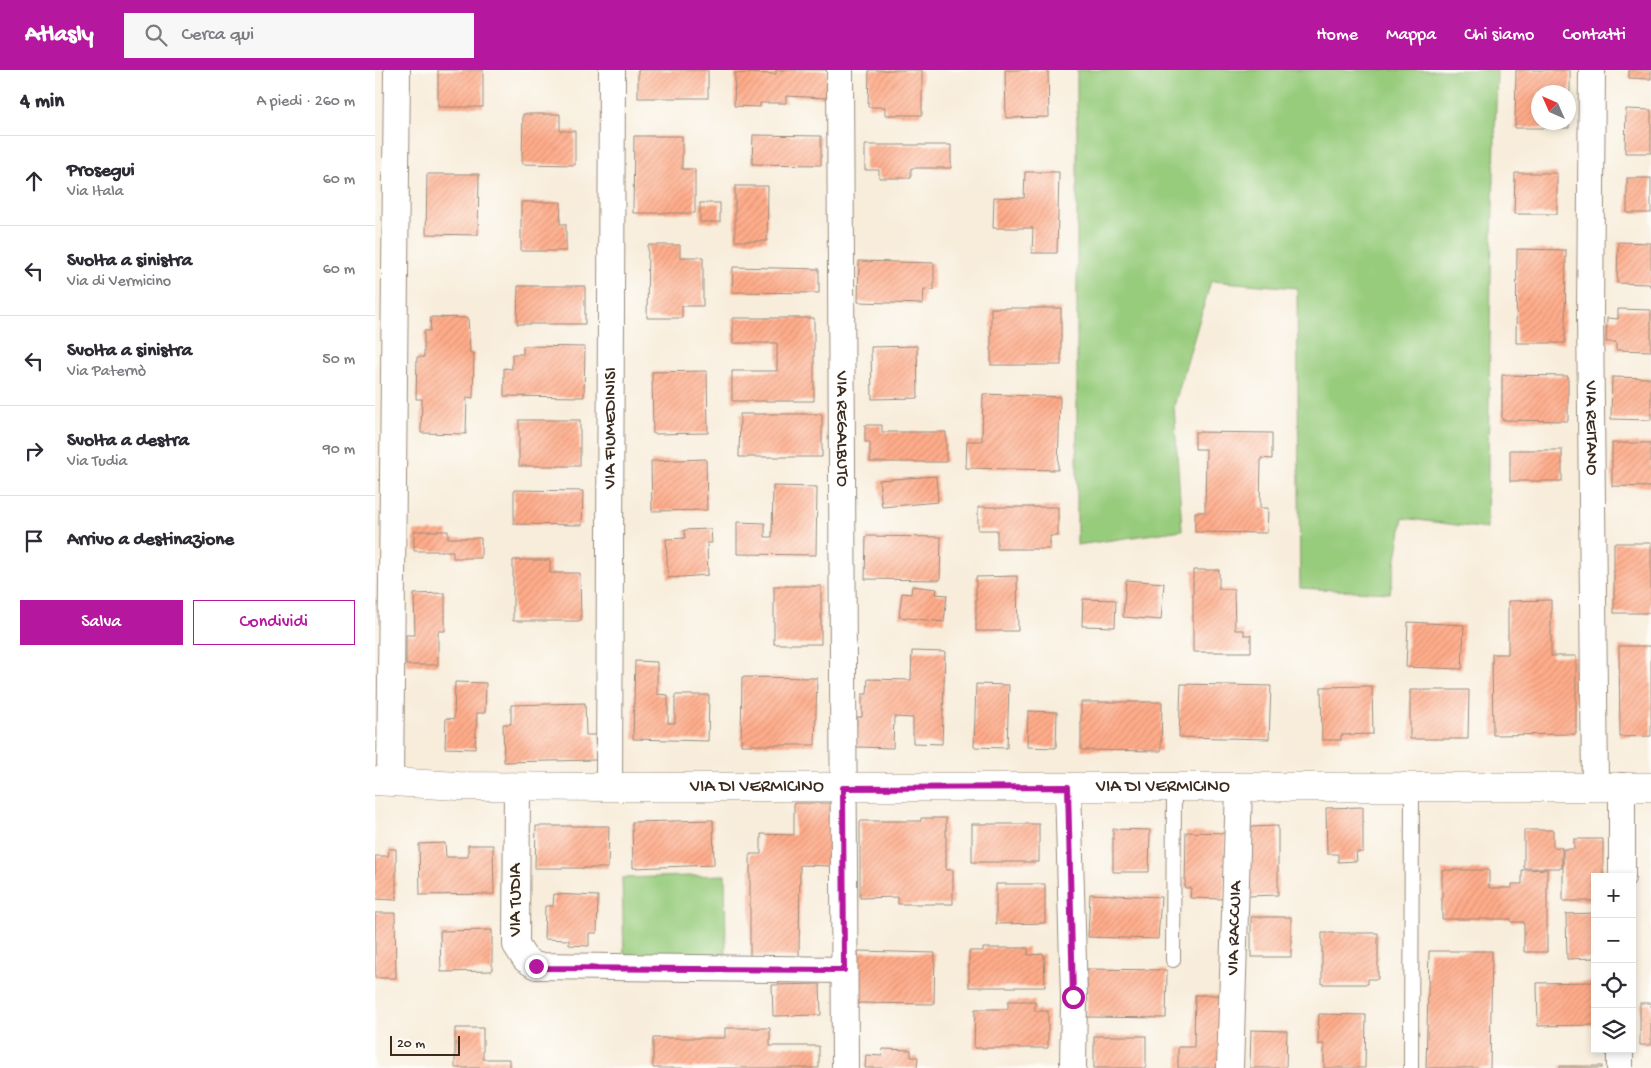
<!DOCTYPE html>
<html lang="it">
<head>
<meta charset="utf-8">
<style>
	body { margin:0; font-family:"Gochi Hand",sans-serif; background:#f7f7f7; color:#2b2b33 }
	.controls { position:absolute; right:15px; bottom:15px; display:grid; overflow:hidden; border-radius:0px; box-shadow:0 2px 8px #0003 }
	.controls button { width:45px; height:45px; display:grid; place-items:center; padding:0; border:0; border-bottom:1px solid #e1e1e2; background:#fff; color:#2b2b33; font:25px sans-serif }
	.compass { position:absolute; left:1156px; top:15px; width:45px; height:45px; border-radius:50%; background:#fff; box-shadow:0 2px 8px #0003; rotate:315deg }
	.scale { position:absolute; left:15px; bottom:12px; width:70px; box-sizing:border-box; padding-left:5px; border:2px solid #3b2a1e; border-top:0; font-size:14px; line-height:18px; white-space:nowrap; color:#3b2a1e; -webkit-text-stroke:4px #fdfcf7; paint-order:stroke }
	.stop { position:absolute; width:15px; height:15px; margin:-11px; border:4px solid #b5179e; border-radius:50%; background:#fff }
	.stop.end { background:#b5179e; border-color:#fff; box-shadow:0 1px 5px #0008 }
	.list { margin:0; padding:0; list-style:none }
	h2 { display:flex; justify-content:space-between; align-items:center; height:65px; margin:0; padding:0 20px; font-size:21px }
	h2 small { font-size:16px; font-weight:400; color:#7c7c81 }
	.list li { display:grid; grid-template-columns:32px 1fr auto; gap:15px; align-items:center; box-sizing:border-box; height:90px; padding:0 20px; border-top:1px solid #e1e1e2 }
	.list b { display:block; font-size:19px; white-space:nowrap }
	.list p { margin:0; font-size:16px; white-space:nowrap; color:#7c7c81 }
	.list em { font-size:16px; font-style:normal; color:#7c7c81 }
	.actions { display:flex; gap:10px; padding:15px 20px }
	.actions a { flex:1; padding:11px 0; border:1px solid #b5179e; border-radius:0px; text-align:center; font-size:18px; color:#b5179e }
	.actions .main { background:#b5179e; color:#fff }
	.icon { flex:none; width:28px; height:28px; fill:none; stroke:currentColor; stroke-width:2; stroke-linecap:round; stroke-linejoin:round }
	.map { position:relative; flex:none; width:1276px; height:998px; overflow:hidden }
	header { display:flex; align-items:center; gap:30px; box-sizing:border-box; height:70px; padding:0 25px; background:#b5179e; color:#fff }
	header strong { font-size:24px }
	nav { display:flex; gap:28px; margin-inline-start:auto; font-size:18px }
	.search { width:350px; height:45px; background:#f7f7f7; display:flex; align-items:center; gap:12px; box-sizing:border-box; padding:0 18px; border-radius:0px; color:#7c7c81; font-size:19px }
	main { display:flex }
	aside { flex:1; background:#fff }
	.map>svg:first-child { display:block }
</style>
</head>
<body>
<header>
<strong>Atlasly</strong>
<div class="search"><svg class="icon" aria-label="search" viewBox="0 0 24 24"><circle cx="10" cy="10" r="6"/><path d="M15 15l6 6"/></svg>Cerca qui</div>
<nav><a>Home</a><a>Mappa</a><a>Chi siamo</a><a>Contatti</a></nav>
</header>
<main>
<aside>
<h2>4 min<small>A piedi · 260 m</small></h2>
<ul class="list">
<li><svg class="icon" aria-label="ahead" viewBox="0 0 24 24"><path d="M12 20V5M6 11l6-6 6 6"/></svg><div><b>Prosegui</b><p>Via Itala</p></div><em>60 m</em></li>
<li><svg class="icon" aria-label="left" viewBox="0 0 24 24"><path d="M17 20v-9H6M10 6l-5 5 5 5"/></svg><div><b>Svolta a sinistra</b><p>Via di Vermicino</p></div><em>60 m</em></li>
<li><svg class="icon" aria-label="left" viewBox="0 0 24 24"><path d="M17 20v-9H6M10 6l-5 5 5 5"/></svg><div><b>Svolta a sinistra</b><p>Via Paternò</p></div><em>50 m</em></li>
<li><svg class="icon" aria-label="right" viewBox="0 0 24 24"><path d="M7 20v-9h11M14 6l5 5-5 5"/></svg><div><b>Svolta a destra</b><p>Via Tudia</p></div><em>90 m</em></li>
<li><svg class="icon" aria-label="arrive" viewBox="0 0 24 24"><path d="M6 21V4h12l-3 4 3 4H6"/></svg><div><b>Arrivo a destinazione</b></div></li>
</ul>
<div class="actions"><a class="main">Salva</a><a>Condividi</a></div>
</aside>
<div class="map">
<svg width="1276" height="998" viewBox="0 0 1276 998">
	<defs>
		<pattern id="building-hatch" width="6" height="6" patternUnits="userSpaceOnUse" patternTransform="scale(1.25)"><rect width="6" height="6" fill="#ffac8a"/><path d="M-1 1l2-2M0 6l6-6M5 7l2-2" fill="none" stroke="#db9477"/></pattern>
	</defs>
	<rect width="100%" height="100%" fill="#fdfcf7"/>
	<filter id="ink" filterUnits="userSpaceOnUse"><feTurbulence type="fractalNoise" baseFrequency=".02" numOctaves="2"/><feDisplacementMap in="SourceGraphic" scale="10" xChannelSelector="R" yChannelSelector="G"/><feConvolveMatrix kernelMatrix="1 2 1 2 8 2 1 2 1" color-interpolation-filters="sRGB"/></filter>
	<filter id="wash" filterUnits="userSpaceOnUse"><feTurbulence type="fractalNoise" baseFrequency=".0096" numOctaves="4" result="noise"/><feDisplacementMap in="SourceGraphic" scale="20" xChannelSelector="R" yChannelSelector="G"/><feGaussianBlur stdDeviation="1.12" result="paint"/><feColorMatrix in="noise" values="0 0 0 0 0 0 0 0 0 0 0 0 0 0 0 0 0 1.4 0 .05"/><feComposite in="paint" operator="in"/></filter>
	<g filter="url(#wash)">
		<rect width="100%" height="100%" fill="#f8eddb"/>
		<g fill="#98cc7d" stroke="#6a7b4e">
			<path d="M702 0H1122L1116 205 1112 459 1028 448 1015 523 925 518 922 218 836 211 799 336 807 460 702 475Z"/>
			<path d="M350 805 351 884 249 886 247 808Z"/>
		</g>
		<g id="blocks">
			<g fill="url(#building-hatch)">
				<rect x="63" y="0" width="45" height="37"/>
				<rect x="263" y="0" width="70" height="28"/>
				<path d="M401 0H452V28L411 26V33H385V37L359 36 360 3 401 4Z"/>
				<path d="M494 0H547V45H510V37H493Z"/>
				<path d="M630 0H673L674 47 631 48Z"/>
				<path d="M1141 0H1195V22H1164V52H1194V58H1140Z"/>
				<path d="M1254 0H1276V9L1254 8Z"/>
				<path d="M1251 39 1276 40V83H1250Z"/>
				<path d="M148 44H185V61H200V95L147 94Z"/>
				<path d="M378 65 446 66V95L377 94Z"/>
				<path d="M259 66H307V99H320V143H258Z"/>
				<path d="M490 75H576V98H536V108H504V100H490Z"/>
				<path d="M650 102H684L682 183H657L658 158H618L619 127 649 128Z"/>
				<path d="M1140 103H1182V144H1139Z"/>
				<path d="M52 104H104L103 165 51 164Z"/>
				<rect x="1252" y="108" width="24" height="35"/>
				<path d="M360 116H393L392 171H360Z"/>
				<path d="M146 132H186L185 154H191V181H146Z"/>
				<rect x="325" y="133" width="20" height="19"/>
				<path d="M1243 172 1276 173V218L1274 214 1242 213Z"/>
				<path d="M273 175H305V187H328V236H307V248H272Z"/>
				<path d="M1142 179 1191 180 1190 273H1141Z"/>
				<path d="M484 191 559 193V220L549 219 548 234 483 232Z"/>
				<path d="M358 197 444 199V223L357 222Z"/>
				<path d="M143 216H210V254H142Z"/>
				<rect x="616" y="238" width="70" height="57"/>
				<path d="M1243 239 1276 240V281L1241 280V272H1231L1232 248 1243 249Z"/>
				<path d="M56 247 93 248 95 283H99L98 328 92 327 91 364 46 363 47 329H41L42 287H49V261H55Z"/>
				<path d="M358 248H439V331H357V301H402V273H358Z"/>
				<path d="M148 276 210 277 209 327 129 326V298L137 299V284H148Z"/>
				<path d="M542 276 543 328 497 329 496 277Z"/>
				<path d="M332 301 333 363 278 364 277 302Z"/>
				<path d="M1127 305 1193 306V351L1127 350Z"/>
				<path d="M1237 307 1276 308V350L1236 349Z"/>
				<path d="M608 324 685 327 683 400 591 398 592 371H607Z"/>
				<path d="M365 344H447V387H364Z"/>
				<rect x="144" y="350" width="61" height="46"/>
				<path d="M490 355H507V362H571V392H495V372H490Z"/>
				<path d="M820 362 897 363V389L886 388 885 438H893L892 463 820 462V442H830L831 379H820Z"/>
				<path d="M1237 373H1276V417L1237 416Z"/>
				<rect x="1135" y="380" width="52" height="31"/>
				<path d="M331 389 332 440 277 441 276 391Z"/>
				<path d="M561 406 563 432 507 437 504 410Z"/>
				<path d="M398 416 442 417 441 485 362 484V452L390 453V467H397Z"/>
				<path d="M139 420 208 421 207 455 139 454Z"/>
				<path d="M603 437H683V466H675V479H622V460H603Z"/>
				<path d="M336 459 337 473H332L333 505 293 508 291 469 310 468 309 460Z"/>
				<path d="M39 461H73V468H106V488H78V481H39Z"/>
				<path d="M491 466 566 467 565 510 490 509Z"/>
				<rect x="1239" y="473" width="37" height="70"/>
				<path d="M138 490H175V503H205L206 551H138Z"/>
				<path d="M818 500H844V519H859L860 560H869V565H876V582H818Z"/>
				<path d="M642 506 643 561H601V507Z"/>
				<path d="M751 510 789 513 786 550 748 547Z"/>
				<rect x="399" y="516" width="47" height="58"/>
				<path d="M537 516 562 519 561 524 572 525 569 552 524 547 527 523 536 524Z"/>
				<path d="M70 523V561H63V595H31V565H40L39 524Z"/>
				<path d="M708 529 741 530 740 557 707 556Z"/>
				<path d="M1176 530V586H1201V664L1118 665 1117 584H1133V531Z"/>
				<path d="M1033 552 1089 555 1087 599 1031 597Z"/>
				<path d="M1244 576H1276V666L1245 667Z"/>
				<path d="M537 581 570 582 567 674 538 673V648L519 647 518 678 481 677 482 647H487V624H492L493 609 536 610Z"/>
				<path d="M260 591 282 592V624L293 625V653H300V625H334L333 671 258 669Z"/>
				<path d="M367 607 442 608 440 675H366Z"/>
				<path d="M80 612 111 613 110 643H102L100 679 70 678 71 648 79 649Z"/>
				<path d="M601 614 634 615 632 678 599 677Z"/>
				<path d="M806 614 896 616 894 669 804 667Z"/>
				<path d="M997 616 998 664 966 665V670H947L946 617Z"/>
				<path d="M1035 620H1094L1093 669H1035Z"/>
				<path d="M706 632H787L786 681 706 680Z"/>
				<path d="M210 633 211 665H220L221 690 129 692 128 654H136V635Z"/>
				<path d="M653 641 682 642 681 678 652 677Z"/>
				<path d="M419 733H456V796L425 795 424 887 375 886V784H386V764L419 765Z"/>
				<path d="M988 737V782H981L982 791 963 792V784H952L951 738Z"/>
				<path d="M546 748H571V800H578V834H523V827L485 828V751H546Z"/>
				<path d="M338 750 339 795 258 798 257 752Z"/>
				<rect x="597" y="754" width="67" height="38"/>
				<path d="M161 756H234L233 798H160Z"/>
				<path d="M903 756V825L873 826 872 757Z"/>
				<path d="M738 759 775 760 774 802H738Z"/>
				<path d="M1149 760H1178V777L1187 778V798H1149Z"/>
				<path d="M811 762 850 763 849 829 815 828 816 818H810Z"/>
				<path d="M1199 769H1228V807H1220V831H1188V779H1199Z"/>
				<path d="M70 773 71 787H93V775H118L119 824 45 825 44 774Z"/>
				<path d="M14 779H21V830L0 829V786H13Z"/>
				<path d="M1172 799V882H1149V852H1136V849H1067V800H1114V818H1137V814H1147V800Z"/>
				<path d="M621 814H670V853L621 854Z"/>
				<path d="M179 824 223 826 222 863H214V876L194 875V870L169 869 170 836H178Z"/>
				<path d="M715 824 786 827 783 869 713 867Z"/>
				<path d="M0 843H20L21 908H0Z"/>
				<path d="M1220 843V888L1192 889 1191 844Z"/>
				<rect x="876" y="847" width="40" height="40"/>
				<path d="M117 860V901L66 902 65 861Z"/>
				<path d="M947 863H1003V909H993V914H947Z"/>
				<path d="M608 878H653V885L669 884 670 917H594V881H608Z"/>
				<path d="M483 881 560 883 559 934 482 933Z"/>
				<path d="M1054 881H1117L1115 998H1051Z"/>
				<path d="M712 899 792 900 791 948 712 947Z"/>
				<path d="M1220 912V955L1163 956 1162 913Z"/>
				<path d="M445 914 446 945 398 946 397 915Z"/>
				<path d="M820 925H849V998H803V977H819Z"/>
				<path d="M633 931H660V941H673V978H599L600 939H633Z"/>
				<rect x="1265" y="933" width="11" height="42"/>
				<path d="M944 944 991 945 990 998H949V974H943Z"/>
				<path d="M80 958H108V989H134V998H80Z"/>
				<path d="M350 958H395V976H444V998H278V968H350Z"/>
				<path d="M876 960 912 961 911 998H875Z"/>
				<rect x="719" y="966" width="52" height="32"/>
				<path d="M508 979 536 980V987H543L542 998H490L491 985 507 986Z"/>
				<rect x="1185" y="996" width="42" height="2"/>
			</g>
		</g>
	</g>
	<g filter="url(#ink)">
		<use href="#blocks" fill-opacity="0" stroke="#9a8c7c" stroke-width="1"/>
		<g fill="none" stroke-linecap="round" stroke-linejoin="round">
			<defs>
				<g id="service">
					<path d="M798 890 799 718"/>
					<path d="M1036 998 1037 717"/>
				</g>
				<g id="minor">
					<path id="s1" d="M465 0 470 998"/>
					<path id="s2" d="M1217 0 1215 245 1220 716"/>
					<path d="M15 712 22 0"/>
					<path d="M142 716 141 875 150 889 161 896 469 900"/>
					<path id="s3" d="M234 717 237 0"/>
					<path d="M693 717 699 927 698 998"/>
					<path d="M1247 807V716"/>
					<path id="s4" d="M855 998 864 718"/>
					<path d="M1245 998V979"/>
				</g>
				<g id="secondary">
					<path id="s5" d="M0 711 83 716 234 717H1276"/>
				</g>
			</defs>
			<use href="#service" stroke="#9a8c7c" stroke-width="16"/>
			<use href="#minor" stroke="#9a8c7c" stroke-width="28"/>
			<use href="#secondary" stroke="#9a8c7c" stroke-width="29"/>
			<use href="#service" stroke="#fff" stroke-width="14"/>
			<use href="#minor" stroke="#fff" stroke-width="26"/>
			<use href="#secondary" stroke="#fff" stroke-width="28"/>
		</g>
	</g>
	<g fill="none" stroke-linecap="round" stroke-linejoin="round" filter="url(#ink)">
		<path stroke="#b5179e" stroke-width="6" d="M161 896 170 898 469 900 468 718 693 717 698 927"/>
	</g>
	<g text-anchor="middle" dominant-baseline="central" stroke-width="4" stroke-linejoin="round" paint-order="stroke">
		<g font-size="18" fill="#3b2a1e" stroke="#fdfcf7">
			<text stroke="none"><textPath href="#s2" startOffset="358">VIA REITANO</textPath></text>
			<text stroke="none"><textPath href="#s3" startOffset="359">VIA FIUMEDINISI</textPath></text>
			<text stroke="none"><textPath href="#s1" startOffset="359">VIA REGALBUTO</textPath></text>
			<text stroke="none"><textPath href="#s5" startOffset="382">VIA DI VERMICINO</textPath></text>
			<text stroke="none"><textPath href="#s5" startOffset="788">VIA DI VERMICINO</textPath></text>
			<text transform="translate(141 830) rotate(-90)">VIA TUDIA</text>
			<text stroke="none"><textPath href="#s4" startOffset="140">VIA RACCUIA</textPath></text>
		</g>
	</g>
</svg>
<div class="controls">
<button>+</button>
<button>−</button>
<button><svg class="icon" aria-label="locate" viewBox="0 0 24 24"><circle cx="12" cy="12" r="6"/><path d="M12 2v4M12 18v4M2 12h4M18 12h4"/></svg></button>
<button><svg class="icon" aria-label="layers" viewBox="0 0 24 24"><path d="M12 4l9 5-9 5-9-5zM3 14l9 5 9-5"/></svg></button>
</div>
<svg class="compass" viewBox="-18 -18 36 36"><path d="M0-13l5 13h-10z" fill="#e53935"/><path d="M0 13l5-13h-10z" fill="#7c7c81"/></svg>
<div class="scale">20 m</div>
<div class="stop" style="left:698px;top:927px"></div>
<div class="stop end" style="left:161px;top:896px"></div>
</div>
</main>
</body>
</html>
